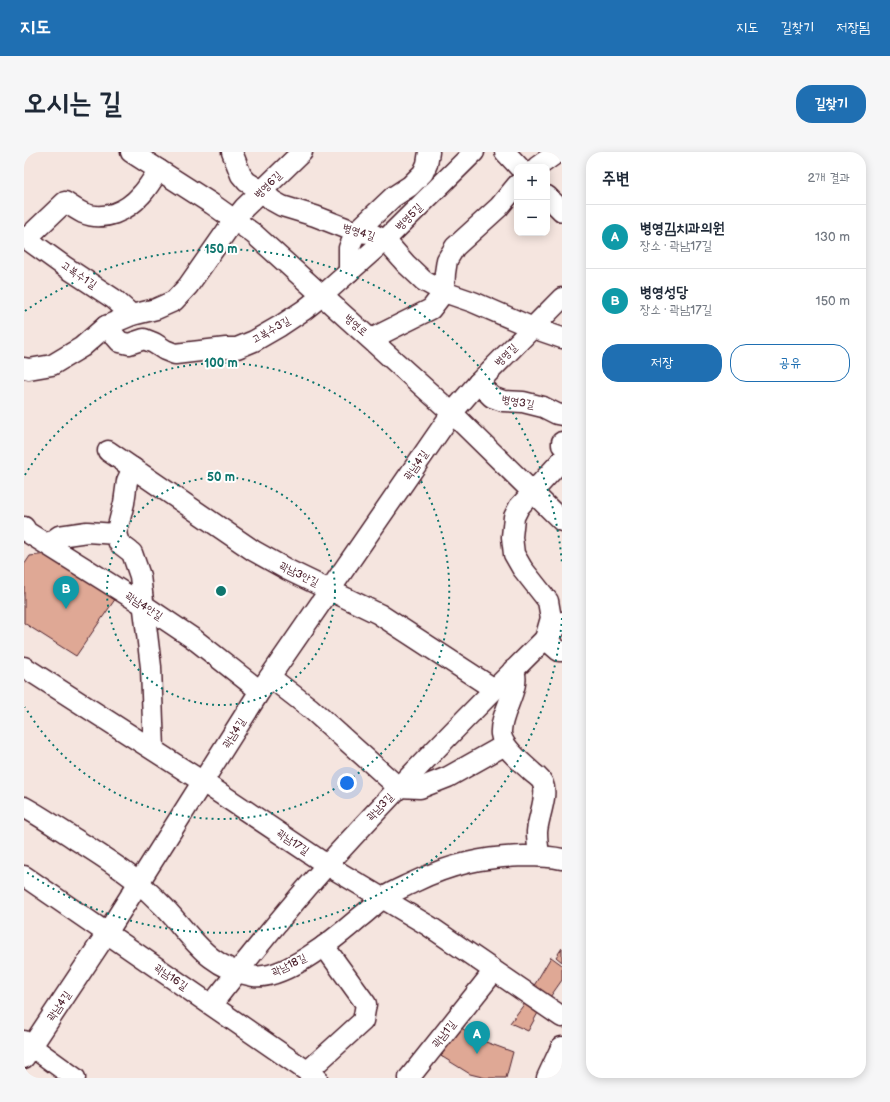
<!DOCTYPE html>
<html lang="ko">
<head>
<meta charset="utf-8">
<style>
	body { margin:0; font-family:"Balsamiq Sans","Poor Story",sans-serif; background:#f6f6f7; color:#1f2937 }
	.controls { position:absolute; right:12px; top:12px; display:grid; overflow:hidden; border-radius:8px; box-shadow:0 2px 10px #0003 }
	.controls button { width:36px; height:36px; display:grid; place-items:center; padding:0; border:0; border-bottom:1px solid #e0e1e3; background:#fff; color:#1f2937; font:20px sans-serif }
	.you { position:absolute; left:323px; top:631px; width:14px; height:14px; margin:-10px; border:3px solid #fff; border-radius:50%; background:#1a73e8; box-shadow:0 0 0 6px #1a73e833 }
	.badge { display:grid; place-items:center; width:26px; height:26px; border-radius:50%; background:#1f6fb2; color:#fff; font-size:13px; font-weight:700 }
	.pin { position:absolute; translate:-50% -33px; filter:drop-shadow(0 1px 2px #0008) }
	.pin::after { content:''; position:absolute; top:21px; width:14px; height:12px; background:inherit; clip-path:polygon(0 0,100% 0,50% 100%) }
	.list { margin:0; padding:0; list-style:none }
	h2 { display:flex; justify-content:space-between; align-items:center; height:52px; margin:0; padding:0 16px; font-size:17px }
	h2 small { font-size:13px; font-weight:400; color:#747a83 }
	.list li { display:grid; grid-template-columns:26px 1fr auto; gap:12px; align-items:center; box-sizing:border-box; height:64px; padding:0 16px; border-top:1px solid #e0e1e3 }
	.list b { display:block; font-size:15px; white-space:nowrap }
	.list p { margin:0; font-size:13px; white-space:nowrap; color:#747a83 }
	.list em { font-size:13px; font-style:normal; color:#747a83 }
	.actions { display:flex; gap:8px; padding:12px 16px }
	.actions a { flex:1; padding:9px 0; border:1px solid #1f6fb2; border-radius:16px; text-align:center; font-size:14px; color:#1f6fb2 }
	.actions .main { background:#1f6fb2; color:#fff }
	.map { position:relative; flex:none; width:538px; height:926px; overflow:hidden; border-radius:16px }
	header { display:flex; align-items:center; gap:24px; box-sizing:border-box; height:56px; padding:0 20px; background:#1f6fb2; color:#fff }
	header strong { font-size:19px }
	nav { display:flex; gap:22px; margin-inline-start:auto; font-size:14px }
	.intro { display:flex; align-items:center; justify-content:space-between; box-sizing:border-box; height:96px; padding:0 24px }
	h1 { margin:0; font-size:28px }
	.button { padding:10px 18px; border-radius:16px; background:#1f6fb2; color:#fff; font-size:14px; font-weight:700 }
	main { display:flex; gap:24px; padding:0 24px }
	aside { flex:1; background:#fff; border-radius:16px; box-shadow:0 2px 10px #0003 }
	.map>svg:first-child { display:block }
</style>
</head>
<body>
<header>
<strong>지도</strong>
<nav><a>지도</a><a>길찾기</a><a>저장됨</a></nav>
</header>
<div class="intro"><h1>오시는 길</h1><a class="button">길찾기</a></div>
<main>
<div class="map">
<svg width="538" height="926" viewBox="0 0 538 926">
	<rect width="100%" height="100%" fill="#f5e5df"/>
	<filter id="ink" filterUnits="userSpaceOnUse"><feTurbulence type="fractalNoise" baseFrequency=".025" numOctaves="2"/><feDisplacementMap in="SourceGraphic" scale="8" xChannelSelector="R" yChannelSelector="G"/><feConvolveMatrix kernelMatrix="1 2 1 2 8 2 1 2 1" color-interpolation-filters="sRGB"/></filter>
	<g filter="url(#ink)">
		<g fill="#dfa895" stroke="#4a1f2b">
			<path d="M31 401 94 443 52 504 0 471V413L6 404Z"/>
			<path d="M538 796V810L532 805Z"/>
			<path d="M527 805 538 813V828L524 848 508 837Z"/>
			<path d="M501 851 515 859 504 879 486 871Z"/>
			<path d="M434 874 459 889 489 900 482 926H462L446 922 417 904Z"/>
		</g>
		<g fill="none" stroke-linecap="round" stroke-linejoin="round">
			<defs>
				<g id="minor">
					<path d="M107 0 188 52 230 82 428 261 538 369"/>
					<path d="M208 0 217 23 223 30 238 39 249 49 258 54 291 64 332 80 346 81 361 88 382 112 400 129 420 140 449 150 509 176 538 186"/>
					<path d="M481 0 495 15"/>
					<path d="M513 15 534 0"/>
					<path d="M523 44 538 59"/>
					<path d="M0 85 40 114 90 147 108 163"/>
					<path d="M3 86 41 50C47 54 53 58 59 61 80 70 103 59 117 43 124 36 129 26 135 18"/>
					<path d="M325 120V96L332 80 369 45 386 34 399 21 403 12 405 0"/>
					<path d="M82 174 96 190 105 192 120 187 130 191 141 198 151 202 202 196H213L230 189 256 174 280 158 299 143 361 88 450 0"/>
					<path d="M347 187 407 157 420 140 421 121 423 108 431 95 475 55 493 33"/>
					<path d="M0 216 5 217 28 213 58 195 82 174 108 163 132 157 150 149 164 134 211 67 220 56 278 0"/>
					<path d="M454 231 468 245 479 249 499 250 519 255 533 262 538 263"/>
					<path d="M538 290V293"/>
					<path d="M84 299 230 399 264 418 355 462 470 537"/>
					<path d="M538 308 495 355 490 365 488 385 490 402 498 416 524 449 527 466 521 487 535 499H538"/>
					<path d="M109 316 103 329 100 351 92 382 95 391 108 401 116 424 127 515 130 598"/>
					<path d="M0 375 3 380 118 452 170 487 236 539"/>
					<path d="M24 392 35 384 63 380 92 382"/>
					<path d="M0 515 179 630 303 713 405 774 538 865"/>
					<path d="M489 518C499 532 475 563 477 582 479 597 499 611 509 621 513 624 518 628 519 632 524 644 514 665 513 680 513 687 514 696 515 704"/>
					<path d="M246 525 286 556 374 635 396 636 424 625 481 593"/>
					<path d="M0 655C18 665 34 676 51 687 73 701 96 715 116 732 125 740 133 748 141 756 170 787 183 815 229 824 260 829 313 785 335 766 343 760 351 752 359 746 369 739 380 735 390 730 427 712 460 705 500 704 513 704 526 704 538 707"/>
					<path d="M0 724 293 926"/>
					<path d="M188 852C225 805 263 757 304 712 379 629 458 549 538 470"/>
					<path d="M0 889 51 926"/>
					<path d="M0 906 83 781 236 539 428 261 454 231 538 146"/>
					<path d="M284 919 339 869 342 852 300 794"/>
					<path d="M385 926 470 819"/>
				</g>
				<path id="major" d="M524 926 538 896"/>
			</defs>
			<use href="#minor" stroke="#4a1f2b" stroke-width="23"/>
			<use href="#major" stroke="#4a1f2b" stroke-width="25"/>
			<use href="#minor" stroke="#fff" stroke-width="20"/>
			<use href="#major" stroke="#fff" stroke-width="22"/>
		</g>
	</g>
	<g fill="none" stroke="#0f766e" stroke-width="2" stroke-dasharray="2 4">
		<circle cx="197" cy="439" r="114"/>
		<path d="M1 323A228 228 0 1 1 1 555"/>
		<path d="M538 466A342 342 0 0 1 1 719M1 159A342 342 0 0 1 538 412"/>
	</g>
	<g text-anchor="middle" dominant-baseline="central" stroke-width="4" stroke-linejoin="round" paint-order="stroke">
		<g font-size="11" fill="#4a1f2b" stroke="#fff">
			<text transform="translate(244 33) rotate(-44)">병영6길</text>
			<text transform="translate(385 65) rotate(-45)">병영5길</text>
			<text transform="translate(335 80) rotate(17)">병영4길</text>
			<text transform="translate(55 123) rotate(34)">고복수1길</text>
			<text transform="translate(332 173) rotate(42)">병영로</text>
			<text transform="translate(247 178) rotate(-30)">고복수3길</text>
			<text transform="translate(482 203) rotate(-45)">병영길</text>
			<text transform="translate(494 250) rotate(10)">병영3길</text>
			<text transform="translate(392 313) rotate(-55)">곽남4길</text>
			<text transform="translate(275 422) rotate(26)">곽남3안길</text>
			<text transform="translate(120 454) rotate(33)">곽남4안길</text>
			<text transform="translate(210 581) rotate(-58)">곽남4길</text>
			<text transform="translate(356 655) rotate(-47)">곽남3길</text>
			<text transform="translate(269 690) rotate(34)">곽남17길</text>
			<text transform="translate(265 813) rotate(-26)">곽남18길</text>
			<text transform="translate(147 825) rotate(34)">곽남16길</text>
			<text transform="translate(35 854) rotate(-56)">곽남4길</text>
			<text transform="translate(420 882) rotate(-52)">곽남1길</text>
		</g>
	</g>
	<circle cx="197" cy="439" r="6" fill="#0f766e" stroke="#fff" stroke-width="2"/>
	<g font-size="12" text-anchor="middle" font-weight="bold" fill="#0f766e" stroke="#fff" stroke-width="4" stroke-linejoin="round" paint-order="stroke">
		<text x="197" y="101">150 m</text>
		<text x="197" y="215">100 m</text>
		<text x="197" y="329">50 m</text>
	</g>
</svg>
<div class="controls">
<button>+</button>
<button>−</button>
</div>
<div class="you"></div>
<div class="pin badge" style="left:453px;top:902px;background:#0f9aa8">A</div>
<div class="pin badge" style="left:42px;top:457px;background:#0f9aa8">B</div>
</div>
<aside>
<h2>주변<small>2개 결과</small></h2>
<ul class="list">
<li><span class="badge" style="background:#0f9aa8">A</span><div><b>병영김치과의원</b><p>장소 · 곽남17길</p></div><em>130 m</em></li>
<li><span class="badge" style="background:#0f9aa8">B</span><div><b>병영성당</b><p>장소 · 곽남17길</p></div><em>150 m</em></li>
</ul>
<div class="actions"><a class="main">저장</a><a>공유</a></div>
</aside>
</main>
</body>
</html>
